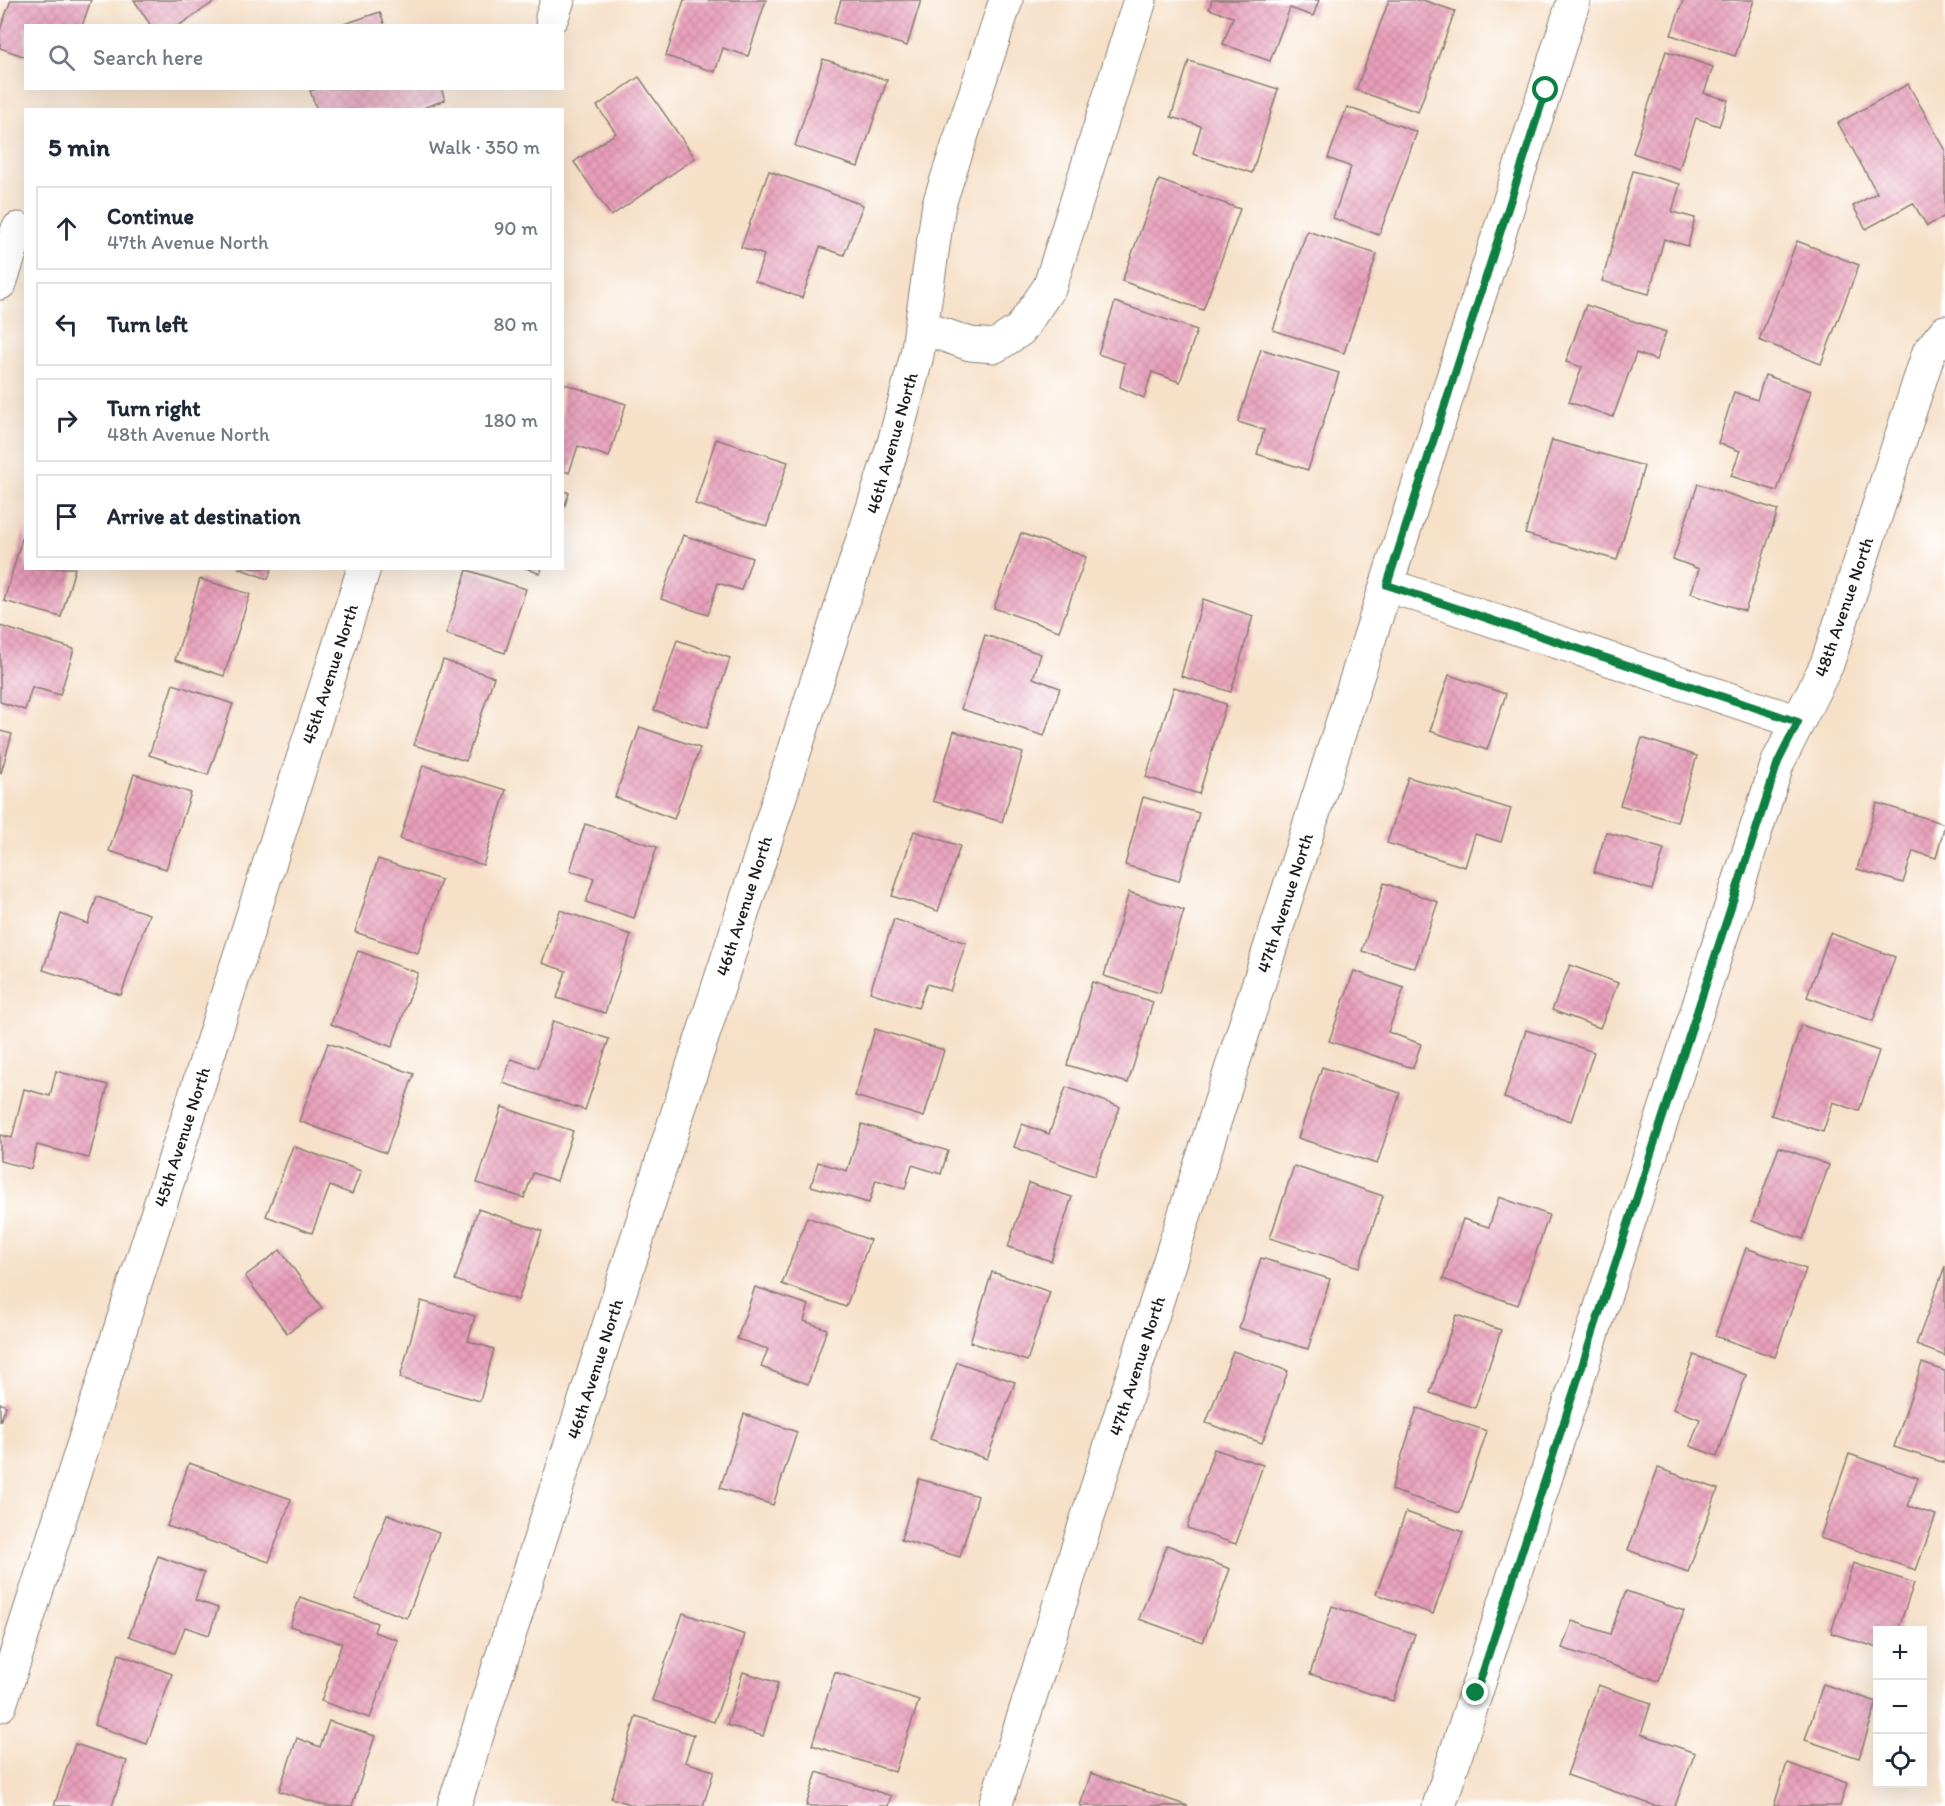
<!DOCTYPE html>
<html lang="en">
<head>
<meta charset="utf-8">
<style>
	body { margin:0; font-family:Itim,sans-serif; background:#f2f2f3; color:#1f2937 }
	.controls { position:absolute; right:18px; bottom:18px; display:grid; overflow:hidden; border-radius:0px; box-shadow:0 6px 24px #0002 }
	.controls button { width:54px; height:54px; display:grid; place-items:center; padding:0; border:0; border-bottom:2px solid #e0e1e3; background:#fff; color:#1f2937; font:30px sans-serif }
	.stop { position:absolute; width:18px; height:18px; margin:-14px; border:4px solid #0b8043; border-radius:50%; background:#fff }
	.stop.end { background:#0b8043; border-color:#fff; box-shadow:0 2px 6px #0008 }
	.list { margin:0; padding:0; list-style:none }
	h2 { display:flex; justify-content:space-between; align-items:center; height:78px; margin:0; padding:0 24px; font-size:26px }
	h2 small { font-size:20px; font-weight:400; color:#747a83 }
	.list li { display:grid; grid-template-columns:39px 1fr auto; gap:18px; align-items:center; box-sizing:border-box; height:84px; margin:0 12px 12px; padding:0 12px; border:2px solid #e0e1e3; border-radius:0px }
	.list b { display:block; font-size:22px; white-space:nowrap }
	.list p { margin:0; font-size:20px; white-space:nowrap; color:#747a83 }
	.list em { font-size:20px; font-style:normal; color:#747a83 }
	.icon { flex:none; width:33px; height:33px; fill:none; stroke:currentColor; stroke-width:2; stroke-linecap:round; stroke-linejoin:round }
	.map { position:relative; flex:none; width:1945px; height:1806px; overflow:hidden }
	.search { position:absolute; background:#fff; box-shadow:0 6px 24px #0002; left:24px; top:24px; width:540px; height:66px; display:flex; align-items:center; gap:15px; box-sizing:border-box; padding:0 21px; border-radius:0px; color:#747a83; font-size:22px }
	.panel { position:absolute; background:#fff; box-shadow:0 6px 24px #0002; left:24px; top:108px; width:540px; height:462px; border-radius:0px }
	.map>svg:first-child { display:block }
</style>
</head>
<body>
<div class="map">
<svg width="1945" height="1806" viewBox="0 0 1945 1806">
	<defs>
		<pattern id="building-cross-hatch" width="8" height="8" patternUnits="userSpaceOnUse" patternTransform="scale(1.5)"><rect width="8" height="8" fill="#e89eba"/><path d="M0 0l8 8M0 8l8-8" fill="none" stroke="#c6889f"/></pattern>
	</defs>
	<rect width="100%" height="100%" fill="#fff"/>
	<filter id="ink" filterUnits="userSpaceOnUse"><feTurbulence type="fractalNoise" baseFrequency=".0167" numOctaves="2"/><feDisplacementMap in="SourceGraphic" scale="12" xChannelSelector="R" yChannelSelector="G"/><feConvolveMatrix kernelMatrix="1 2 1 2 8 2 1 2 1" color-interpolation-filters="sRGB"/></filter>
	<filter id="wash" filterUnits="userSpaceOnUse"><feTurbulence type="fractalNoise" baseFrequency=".008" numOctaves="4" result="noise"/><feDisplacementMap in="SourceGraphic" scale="24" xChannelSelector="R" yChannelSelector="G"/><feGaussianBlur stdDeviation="1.35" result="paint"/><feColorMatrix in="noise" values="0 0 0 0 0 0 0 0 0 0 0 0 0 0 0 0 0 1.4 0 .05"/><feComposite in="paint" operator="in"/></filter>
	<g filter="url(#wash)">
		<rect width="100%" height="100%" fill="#f6e0c8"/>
		<g id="blocks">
			<g fill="url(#building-cross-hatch)">
				<path d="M11 0H91L82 26H26V57L0 48V30Z"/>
				<path d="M134 0H217L178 26H151Z"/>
				<path d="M684 0H766L748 56 723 48 715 72 666 56Z"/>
				<path d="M841 0H921L907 46 834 23Z"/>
				<path d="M1212 0H1319L1313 16 1290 8 1270 61 1223 44 1233 17 1209 9Z"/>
				<path d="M1389 0H1423L1455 11 1418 112 1356 90Z"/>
				<path d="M1683 0H1754L1735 56 1671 35Z"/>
				<path d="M380 12 385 26H341V25Z"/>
				<path d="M1666 51 1713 67 1704 93 1728 100 1719 126 1696 118 1679 169 1633 153Z"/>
				<path d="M823 59 887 80 858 167 795 146Z"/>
				<path d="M1189 61 1278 89 1252 173 1193 154 1201 126 1171 117Z"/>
				<path d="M639 77 695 158 611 216 574 162 616 133 597 106Z"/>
				<path d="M1908 84 1945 149V216L1927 226 1913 203 1866 229 1853 206 1877 193 1838 123Z"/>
				<path d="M319 88H441L445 100 418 110H317L310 91Z"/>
				<path d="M1347 107 1417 132 1379 235 1333 218 1351 167 1328 158Z"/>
				<path d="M769 171 863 205 844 255 820 247 802 298 755 281 764 255 741 247Z"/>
				<path d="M1633 171 1680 184 1672 212 1695 218 1688 246 1664 239 1649 294 1602 281Z"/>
				<path d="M1159 180 1240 209 1203 310 1122 281Z"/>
				<path d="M1307 231 1377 254 1344 353 1273 330Z"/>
				<path d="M1797 241 1859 265 1821 364 1759 340Z"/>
				<path d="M1115 302 1197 330 1180 382 1152 372 1144 398 1120 387 1125 363 1098 354Z"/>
				<path d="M1586 305 1666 332 1656 360 1636 353 1613 417 1569 402 1582 367 1566 362Z"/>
				<path d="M1261 349 1339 373 1308 470 1257 454 1264 430 1238 422Z"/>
				<path d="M1765 375 1811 391 1777 491 1731 476 1740 451 1718 443 1734 392 1757 400Z"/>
				<path d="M562 383 626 404 609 457 578 446 569 473 562 470Z"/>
				<path d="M716 439 788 462 767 526 695 504Z"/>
				<path d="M1552 440 1644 466 1617 560 1525 534Z"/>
				<path d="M1698 484 1778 510 1745 611 1691 593 1699 569 1673 559Z"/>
				<path d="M562 490 569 493 563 511H562Z"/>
				<path d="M25 528 26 568H75L61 617 4 601Z"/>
				<path d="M1021 533 1086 557 1059 631 994 608Z"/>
				<path d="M683 535 752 558 741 590 718 583 708 615 661 599Z"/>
				<path d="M238 568H272L268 579Z"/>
				<path d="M526 568H542L540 574Z"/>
				<path d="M467 570 526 589 505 653 446 634Z"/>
				<path d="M200 579 250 594 224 676 175 660Z"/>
				<path d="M1203 599 1253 616 1231 692 1181 676Z"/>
				<path d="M0 626 74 649 60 695 32 687 25 710 0 702Z"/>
				<path d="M985 635 1041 654 1033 678 1060 688 1044 736 961 709Z"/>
				<path d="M677 640 730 658 707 728 654 710Z"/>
				<path d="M443 660 494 677 466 761 414 745Z"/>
				<path d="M1449 675 1506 694 1487 750 1430 731Z"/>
				<path d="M173 684 233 704 208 775 149 755Z"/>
				<path d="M1174 687 1226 704 1199 794 1146 777Z"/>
				<path d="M640 727 700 748 674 819 615 797Z"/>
				<path d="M0 731 12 734 1 773H0Z"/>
				<path d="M954 731 1023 753 1002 822 933 801Z"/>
				<path d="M1642 738 1697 756 1677 822 1620 805Z"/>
				<path d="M423 765 506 790 483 865 400 839Z"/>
				<path d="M134 774 191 793 166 869 109 851Z"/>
				<path d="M1408 777 1511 809 1501 842 1475 834 1465 867 1387 843Z"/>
				<path d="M1143 797 1199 813 1179 881 1125 865Z"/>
				<path d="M1877 803 1945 824 1936 858 1913 851 1903 883 1857 869Z"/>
				<path d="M585 824 657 847 634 918 586 902 594 878 570 871Z"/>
				<path d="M914 831 960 846 938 911 892 896Z"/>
				<path d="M1606 832 1664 849 1652 890 1594 872Z"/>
				<path d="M378 859 441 880 418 953 355 932Z"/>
				<path d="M1384 883 1438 902 1415 968 1362 951Z"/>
				<path d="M1129 892 1184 910 1160 993 1104 976Z"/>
				<path d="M97 897 149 914 121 995 43 970 61 914 88 924Z"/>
				<path d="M560 910 631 935 605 1013 557 998 566 971 542 963Z"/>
				<path d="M894 919 966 943 950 991 927 984 918 1008 870 992Z"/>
				<path d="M1830 933 1895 957 1873 1021 1807 997Z"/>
				<path d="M358 951 418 973 392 1047 331 1024Z"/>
				<path d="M1570 965 1618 983 1600 1028 1552 1010Z"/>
				<path d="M1354 971 1404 988 1388 1032 1421 1044 1413 1068 1329 1041Z"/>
				<path d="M1092 982 1153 1002 1128 1083 1067 1065Z"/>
				<path d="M553 1021 609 1039 585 1110 503 1083 511 1059 538 1068Z"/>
				<path d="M1801 1025 1879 1051 1859 1111 1833 1102 1823 1132 1771 1115Z"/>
				<path d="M875 1029 944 1050 924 1117 855 1096Z"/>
				<path d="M1526 1030 1594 1052 1571 1121 1504 1098Z"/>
				<path d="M328 1043 414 1074 386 1153 299 1121Z"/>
				<path d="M1322 1067 1400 1093 1377 1164 1298 1138Z"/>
				<path d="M56 1071 108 1085 89 1158 37 1145 31 1169 0 1161V1135L12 1138 24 1089 50 1096Z"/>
				<path d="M1066 1087 1120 1107 1094 1176 1014 1147 1022 1124 1049 1134Z"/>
				<path d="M502 1107 573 1131 557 1181 533 1173 524 1198 477 1183Z"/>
				<path d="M862 1124 948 1151 941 1174 912 1165 905 1189 876 1180 869 1203 811 1186 818 1162 847 1171Z"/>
				<path d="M293 1146 361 1171 352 1194 330 1186 312 1233 266 1216Z"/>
				<path d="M1779 1147 1829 1165 1803 1239 1752 1221Z"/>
				<path d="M1294 1166 1383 1196 1359 1267 1270 1238Z"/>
				<path d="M1029 1183 1072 1197 1051 1261 1008 1247Z"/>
				<path d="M1499 1197 1549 1215 1518 1305 1443 1279 1463 1219 1489 1227Z"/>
				<path d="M478 1209 542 1231 518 1300 455 1280Z"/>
				<path d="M807 1217 870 1240 846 1307 782 1284Z"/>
				<path d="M1746 1248 1806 1269 1775 1357 1715 1336Z"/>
				<path d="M280 1250 322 1308 287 1333 245 1276Z"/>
				<path d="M1261 1258 1330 1279 1308 1349 1239 1328Z"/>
				<path d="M1945 1266V1356L1916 1345Z"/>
				<path d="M992 1272 1050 1292 1027 1361 970 1342Z"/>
				<path d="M755 1287 809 1305 804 1321 827 1329 808 1384 761 1367 768 1349 737 1339Z"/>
				<path d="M421 1301 475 1316 468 1341 494 1349 480 1401 400 1378Z"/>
				<path d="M1456 1315 1501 1330 1475 1408 1430 1393Z"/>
				<path d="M1233 1351 1288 1371 1262 1443 1206 1423Z"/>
				<path d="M1694 1355 1746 1375 1717 1456 1690 1446 1700 1419 1673 1409Z"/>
				<path d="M957 1362 1015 1382 987 1459 930 1439Z"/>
				<path d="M1922 1363 1945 1371V1463L1894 1447Z"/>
				<path d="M0 1403 6 1406 0 1422Z"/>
				<path d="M1417 1408 1487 1431 1460 1513 1391 1490Z"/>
				<path d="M744 1414 797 1432 773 1505 720 1488Z"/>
				<path d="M1214 1449 1263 1465 1236 1544 1187 1528Z"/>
				<path d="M1849 1454 1918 1478 1908 1506 1936 1515 1916 1570 1820 1538Z"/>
				<path d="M189 1463 291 1499 269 1562 167 1526Z"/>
				<path d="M1658 1468 1718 1489 1688 1572 1628 1550Z"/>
				<path d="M919 1479 978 1496 960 1557 901 1540Z"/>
				<path d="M1406 1512 1463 1532 1433 1614 1376 1594Z"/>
				<path d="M387 1514 439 1533 407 1618 355 1599Z"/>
				<path d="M1167 1545 1230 1569 1203 1642 1139 1619Z"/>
				<path d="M158 1556 204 1573 195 1600 218 1608 209 1635 185 1627 175 1653 129 1636Z"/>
				<path d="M1853 1563 1914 1583 1898 1630H1878V1648L1831 1633Z"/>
				<path d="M1626 1591 1684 1611 1659 1681 1562 1648 1572 1621 1610 1634Z"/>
				<path d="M300 1597 377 1623 374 1632 398 1640 370 1718 321 1701 342 1643 290 1626Z"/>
				<path d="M1332 1606 1415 1634 1393 1701 1310 1674Z"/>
				<path d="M683 1613 745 1635 714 1722 652 1700Z"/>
				<path d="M119 1654 172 1674 147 1744 94 1725Z"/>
				<path d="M743 1672 778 1683 763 1736 727 1725Z"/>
				<path d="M835 1672 919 1700 895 1772 812 1745Z"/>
				<path d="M1823 1684 1877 1702 1859 1758 1805 1740Z"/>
				<path d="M1598 1685 1651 1703 1641 1734 1695 1753 1675 1806H1656L1567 1775Z"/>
				<path d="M636 1716 694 1735 685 1762 714 1771 703 1806H636L611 1798Z"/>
				<path d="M329 1721 375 1736 352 1806H326L279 1791 297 1738 320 1747Z"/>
				<path d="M75 1744 127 1761 112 1806H54Z"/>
				<path d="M1787 1763 1847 1783 1840 1806H1774Z"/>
				<path d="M817 1772 891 1796 888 1806H806Z"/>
				<path d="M1091 1773 1188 1806H1080Z"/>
			</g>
		</g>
	</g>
	<g filter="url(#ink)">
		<use href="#blocks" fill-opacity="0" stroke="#897e72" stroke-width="1.5"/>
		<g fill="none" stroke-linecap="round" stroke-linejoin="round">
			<defs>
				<g id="minor">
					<path d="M552 17 558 0"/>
					<path d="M0 283 18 229"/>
					<path d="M921 327 970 344 995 346 1020 330 1050 286 1140 0"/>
					<path d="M1387 585 1798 722"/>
					<path d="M0 1705 364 568"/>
					<path d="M454 1806 894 443 917 355 939 204 1006 0"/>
					<path d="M995 1806 1574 0"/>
					<path d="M1439 1806 1778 762 1827 664 1929 352 1945 332"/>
				</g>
			</defs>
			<use href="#minor" stroke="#897e72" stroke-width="35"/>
			<use href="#minor" stroke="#fff" stroke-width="33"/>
		</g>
	</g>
	<g fill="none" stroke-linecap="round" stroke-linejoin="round" filter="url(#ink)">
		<path stroke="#0b8043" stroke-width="8" d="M1476 1693 1778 762 1798 722 1387 585 1546 90"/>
	</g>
	<g text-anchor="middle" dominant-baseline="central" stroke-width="4.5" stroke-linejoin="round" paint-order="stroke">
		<g font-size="18" fill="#1c1c1c" stroke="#fff">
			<text transform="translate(892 443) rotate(-74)">46th Avenue North</text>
			<text transform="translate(1844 607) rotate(-71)">48th Avenue North</text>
			<text transform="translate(330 674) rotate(-72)">45th Avenue North</text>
			<text transform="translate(1285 903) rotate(-72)">47th Avenue North</text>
			<text transform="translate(744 906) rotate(-72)">46th Avenue North</text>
			<text transform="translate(182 1137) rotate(-72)">45th Avenue North</text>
			<text transform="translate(1137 1366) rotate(-72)">47th Avenue North</text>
			<text transform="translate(595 1369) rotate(-72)">46th Avenue North</text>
		</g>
	</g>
</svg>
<div class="controls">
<button>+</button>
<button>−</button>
<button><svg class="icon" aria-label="locate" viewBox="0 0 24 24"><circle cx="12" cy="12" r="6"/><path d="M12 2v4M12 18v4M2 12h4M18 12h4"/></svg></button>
</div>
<div class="stop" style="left:1546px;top:90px"></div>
<div class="stop end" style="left:1476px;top:1693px"></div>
<div class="search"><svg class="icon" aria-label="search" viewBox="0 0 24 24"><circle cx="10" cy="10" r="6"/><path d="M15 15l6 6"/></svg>Search here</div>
<section class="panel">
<h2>5 min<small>Walk · 350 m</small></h2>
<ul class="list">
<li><svg class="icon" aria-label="ahead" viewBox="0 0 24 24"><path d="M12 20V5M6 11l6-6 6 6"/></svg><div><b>Continue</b><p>47th Avenue North</p></div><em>90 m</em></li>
<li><svg class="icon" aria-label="left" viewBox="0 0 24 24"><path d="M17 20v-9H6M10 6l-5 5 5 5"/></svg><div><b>Turn left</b></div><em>80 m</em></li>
<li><svg class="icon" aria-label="right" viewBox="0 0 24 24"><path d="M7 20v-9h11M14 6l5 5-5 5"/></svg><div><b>Turn right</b><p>48th Avenue North</p></div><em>180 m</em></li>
<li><svg class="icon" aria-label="arrive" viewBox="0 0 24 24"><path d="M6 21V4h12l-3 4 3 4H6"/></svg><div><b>Arrive at destination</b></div></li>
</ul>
</section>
</div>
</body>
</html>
